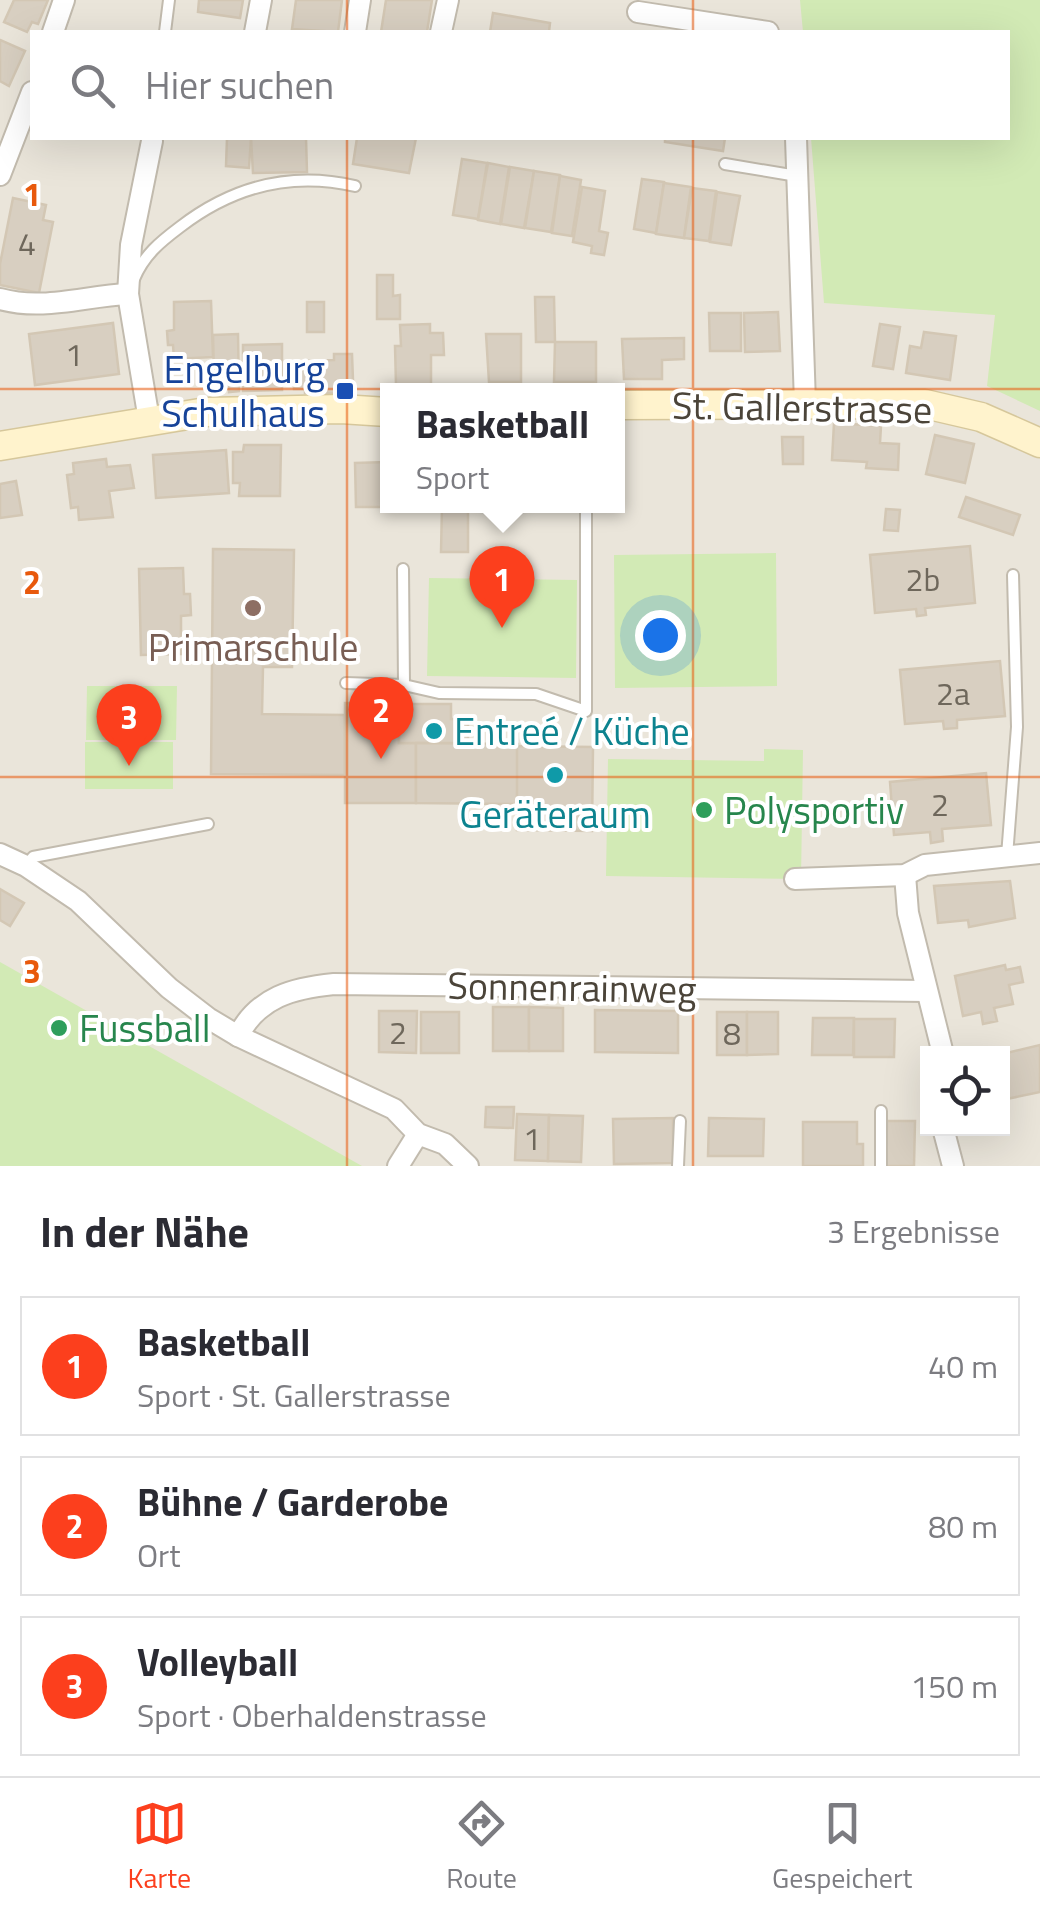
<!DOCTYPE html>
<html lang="de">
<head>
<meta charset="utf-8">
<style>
	body { margin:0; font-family:"Titillium Web",sans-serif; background:#f7f7f7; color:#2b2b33 }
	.controls { position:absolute; right:30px; bottom:30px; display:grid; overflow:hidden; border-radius:0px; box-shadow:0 10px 40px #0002 }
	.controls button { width:90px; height:90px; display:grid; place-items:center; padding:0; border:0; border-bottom:2px solid #e1e1e2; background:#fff; color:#2b2b33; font:50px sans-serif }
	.you { position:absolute; left:660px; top:635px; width:35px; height:35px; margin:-25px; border:8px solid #fff; border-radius:50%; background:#1a73e8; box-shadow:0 0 0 15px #1a73e833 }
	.badge { display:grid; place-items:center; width:65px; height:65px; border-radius:50%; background:#fc3f1d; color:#fff; font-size:32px; font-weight:700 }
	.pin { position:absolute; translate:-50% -82px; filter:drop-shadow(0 2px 5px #0008) }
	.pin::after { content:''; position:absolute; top:52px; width:35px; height:30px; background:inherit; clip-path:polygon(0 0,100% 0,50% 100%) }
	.popup { position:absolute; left:380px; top:383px; width:245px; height:130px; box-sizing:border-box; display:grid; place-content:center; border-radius:0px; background:#fff; filter:drop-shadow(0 2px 8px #0005); font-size:32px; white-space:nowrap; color:#7c7c81 }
	.popup b { font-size:38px; color:#2b2b33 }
	.popup::after { content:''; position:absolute; left:50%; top:100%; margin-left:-20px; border:20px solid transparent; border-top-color:#fff }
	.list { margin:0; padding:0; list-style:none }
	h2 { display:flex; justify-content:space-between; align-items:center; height:130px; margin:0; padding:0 40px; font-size:42px }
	h2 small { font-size:32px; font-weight:400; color:#7c7c81 }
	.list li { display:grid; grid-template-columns:65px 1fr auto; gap:30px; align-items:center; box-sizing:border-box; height:140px; margin:0 20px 20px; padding:0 20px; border:2px solid #e1e1e2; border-radius:0px }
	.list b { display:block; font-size:38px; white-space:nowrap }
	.list p { margin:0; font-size:32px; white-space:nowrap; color:#7c7c81 }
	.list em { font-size:32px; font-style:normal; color:#7c7c81 }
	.icon { flex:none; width:55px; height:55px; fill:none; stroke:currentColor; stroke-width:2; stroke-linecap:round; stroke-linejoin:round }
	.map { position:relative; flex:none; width:1040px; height:1166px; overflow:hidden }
	.search { position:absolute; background:#fff; box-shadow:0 10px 40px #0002; left:30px; right:30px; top:30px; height:110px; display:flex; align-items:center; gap:25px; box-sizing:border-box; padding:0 35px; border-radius:0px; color:#7c7c81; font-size:38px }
	.sheet { height:610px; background:#fff }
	nav { display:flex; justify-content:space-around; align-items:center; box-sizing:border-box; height:140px; border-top:2px solid #e1e1e2; background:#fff; font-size:28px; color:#7c7c81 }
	nav a { display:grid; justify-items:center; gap:5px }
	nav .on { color:#fc3f1d }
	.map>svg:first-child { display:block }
</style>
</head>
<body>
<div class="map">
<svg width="1040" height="1166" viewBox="0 0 1040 1166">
	<rect width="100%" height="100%" fill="#f6f3ec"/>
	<path fill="#eae5da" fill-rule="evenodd" d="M0 0H1040V1166H0ZM32 32H1008V138H32ZM387 390H617V506H387ZM928 1054H1002V1128H928Z"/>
	<g fill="#d2eab5">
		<path d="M800 0H1040V411L987 386 995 315 824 303 811 138H1008V32H803Z"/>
		<path d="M776 553 777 686 615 688 614 555Z"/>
		<path d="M429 578 577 580 576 678 427 676Z"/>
		<path d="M87 686H177L176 740H86Z"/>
		<rect x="85" y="742" width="88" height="47"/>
		<path d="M764 749 803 750 801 879 606 876 608 759 764 761Z"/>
		<path d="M0 962 362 1166H0Z"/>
	</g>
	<g fill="#d8cfc1" stroke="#d3c7b4" stroke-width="2.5">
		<path d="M14 0H48L38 24 32 22 27 32 4 22Z"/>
		<path d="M199 0H243L240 18 198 12Z"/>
		<path d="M296 0H342L338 32 292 29Z"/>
		<path d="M386 0H432L427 32H381Z"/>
		<path d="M493 13 550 23 549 32H490Z"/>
		<path d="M0 40 25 51 9 86 0 81Z"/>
		<path d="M227 138H251L249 168 226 166Z"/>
		<path d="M251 138H306L307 172 253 173Z"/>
		<path d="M357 138H416L409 173 353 164Z"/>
		<path d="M665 138H725L723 151 665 142Z"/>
		<path d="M462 159 487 163 478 219 453 215Z"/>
		<path d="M488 163 509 167 500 224 478 220Z"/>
		<path d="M510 167 534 171 524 228 501 224Z"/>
		<path d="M534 171 560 175 551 232 525 228Z"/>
		<path d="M560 176 581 180 572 236 552 233Z"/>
		<path d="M642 179 664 182 656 233 634 229Z"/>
		<path d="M664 183 691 187 684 238 656 234Z"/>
		<path d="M582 187 605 191 599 231 608 233 604 255 591 253 592 246 573 242Z"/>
		<path d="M692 188 716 191 709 241 684 238Z"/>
		<path d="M717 192 740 196 731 245 710 242Z"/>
		<path d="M13 198 46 205 43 220 53 222 39 293 0 285V264Z"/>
		<path d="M377 275H393V296L400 295V319H377Z"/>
		<path d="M535 297H554L555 342H536Z"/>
		<path d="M211 301 213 357 174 359 173 345H168L167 331 174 330V302Z"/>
		<rect x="307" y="302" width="17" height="30"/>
		<path d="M778 312 780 351 745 352 744 313Z"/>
		<path d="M709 313H741V351H710Z"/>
		<path d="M113 323 119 374 35 385 29 334Z"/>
		<path d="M430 324V333H443L444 355H431V384L396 385 395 346H401L400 325Z"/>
		<path d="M880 324 900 327 893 369 873 366Z"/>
		<path d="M924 332 956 336 950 380 906 373 910 346 921 348Z"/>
		<path d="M238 334 239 391 229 392V375H214L213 335Z"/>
		<path d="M486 334H521V382H489Z"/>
		<path d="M684 338V359L662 360V379H624L622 339Z"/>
		<path d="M555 342H596V382H554Z"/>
		<path d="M282 344V390L243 391V345Z"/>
		<path d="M334 354H352L353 380 336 381 335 393H305V389H294L293 370H303L302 361 334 360Z"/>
		<path d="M834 423 881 426 880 443 899 444 898 470 866 468 867 462 832 460Z"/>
		<path d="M935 435 974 444 965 483 926 474Z"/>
		<path d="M782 437H803V464H783Z"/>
		<path d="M244 445H281L280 496H239L240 483H233V452H243Z"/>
		<path d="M226 450 229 493 156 498 153 455Z"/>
		<path d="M106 459 107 467 130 465 134 488 109 491 113 517 79 520 78 507 71 508 67 475 74 474 73 463Z"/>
		<path d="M387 462V506L394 507H356L355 463Z"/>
		<path d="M16 481 22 515 0 518V484Z"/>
		<path d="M966 497 1020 515 1013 535 959 517Z"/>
		<path d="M442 506H468V552H441Z"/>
		<path d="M886 509 900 510 898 531 884 530Z"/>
		<path d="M970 546 975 603 925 608 926 615 917 616 916 609 875 613 870 555Z"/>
		<path d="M213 549 294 550 292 667H263L262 714 345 715V775L211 774Z"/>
		<path d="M183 568 184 594H190L191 615 181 616V654L141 655 139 569Z"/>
		<path d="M1000 661 1005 716 957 720V728L944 729 943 721 905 724 900 670Z"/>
		<path d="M345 703 400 704 399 743H416V803H345Z"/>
		<path d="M400 704H451V719H468V743H399Z"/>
		<path d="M416 743 518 744 517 804 416 803Z"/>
		<path d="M517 746 593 747 592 831 517 830Z"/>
		<path d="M986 773 991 825 942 829 943 841 931 843 930 832 894 835 890 782Z"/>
		<path d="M1010 881 1015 918 969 927 968 920 938 923 934 886Z"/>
		<path d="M0 889 24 903 10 926 0 920Z"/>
		<path d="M1005 965 1006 970 1020 967 1023 982 1009 985 1013 1004 994 1008 997 1021 983 1024 981 1012 963 1016 955 976Z"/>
		<rect x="493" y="1007" width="36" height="44"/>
		<path d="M529 1007 563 1008V1051H529Z"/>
		<path d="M595 1010 678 1011V1053L595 1052Z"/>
		<path d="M379 1011H417L416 1053 379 1052Z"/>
		<rect x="421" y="1012" width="38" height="41"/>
		<rect x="717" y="1012" width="30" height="43"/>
		<path d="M747 1012H778V1054L747 1055Z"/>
		<path d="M813 1018H854L853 1055H812Z"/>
		<path d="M854 1019H895L894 1057H854Z"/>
		<path d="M1040 1045V1092L1002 1100V1054Z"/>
		<path d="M486 1107H514L513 1128 485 1127Z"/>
		<path d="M517 1114 549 1115 548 1161 515 1160Z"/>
		<path d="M549 1115 583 1116 581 1162 548 1161Z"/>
		<path d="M673 1118V1163L614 1164 613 1119Z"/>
		<path d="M709 1118 764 1119 763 1156H708Z"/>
		<path d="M887 1121H915L914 1166H886Z"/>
		<path d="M803 1122H857V1144H863V1166H803Z"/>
	</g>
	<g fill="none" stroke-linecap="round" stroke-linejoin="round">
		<defs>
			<g id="lane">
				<path d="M165 32 169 0"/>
				<path d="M725 164 797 176"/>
				<path d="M134 279C144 255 160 242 180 227 232 187 290 171 355 186"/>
				<path d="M403 569 404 685 439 693 536 694 586 711V506"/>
				<path d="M346 683 404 685"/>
				<path d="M1007 856 1017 727 1013 575"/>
				<path d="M26 866 33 857 208 824"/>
				<path d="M678 1166 680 1121"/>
				<path d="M881 1166V1111"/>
			</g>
			<g id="street">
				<path d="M638 12 768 32"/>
				<path d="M53 32 64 0"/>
				<path d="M255 32 261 0"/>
				<path d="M355 32 360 0"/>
				<path d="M441 32 448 0"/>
				<path d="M796 138 805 403"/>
				<path d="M0 175 32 92"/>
				<path d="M0 299C43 311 84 296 128 294"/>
				<path d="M149 420 128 294 131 245 152 141"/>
				<path d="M0 854 26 866 78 901 169 988 208 1018 238 1036 394 1109 418 1134 445 1144 468 1166"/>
				<path d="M905 875 908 913 943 1054"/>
				<path d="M795 879 905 875 925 865 1040 853"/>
				<path d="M238 1036C258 997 293 988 334 984L926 991"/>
				<path d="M943 1128 953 1166"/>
				<path d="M398 1166 418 1134"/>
			</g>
			<g id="secondary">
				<path d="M617 405 925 404 981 417 1040 443"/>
				<path d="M0 446 206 412 341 409 387 412"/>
			</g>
		</defs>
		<use href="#lane" stroke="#c2bbae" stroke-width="14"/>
		<use href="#street" stroke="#c2bbae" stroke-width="24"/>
		<use href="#secondary" stroke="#d6c79b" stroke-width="31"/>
		<use href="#lane" stroke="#fff" stroke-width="10"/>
		<use href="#street" stroke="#fff" stroke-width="20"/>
		<use href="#secondary" stroke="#fff3cd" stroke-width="28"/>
	</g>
	<path fill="none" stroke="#e8590c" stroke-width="2.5" stroke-opacity="0.55" d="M347 0V32M693 0V32M347 138V1166M693 138V1166M0 389H1040M0 777H1040"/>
	<rect fill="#1a4fb4" stroke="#fff" stroke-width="4" x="335" y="381" width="20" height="20" rx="5"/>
	<circle fill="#8d6e63" stroke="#fff" stroke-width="4" cx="253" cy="608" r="10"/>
	<g fill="#0f9aa8" stroke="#fff" stroke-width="4">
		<circle cx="434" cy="731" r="10"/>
		<circle cx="555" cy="775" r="10"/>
	</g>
	<g fill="#2e9e5b" stroke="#fff" stroke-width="4">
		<circle cx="704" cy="810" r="10"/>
		<circle cx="59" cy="1028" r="10"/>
	</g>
	<g text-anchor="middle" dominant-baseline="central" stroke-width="8" stroke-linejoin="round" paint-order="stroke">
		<g font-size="32" fill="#6e675b">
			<text x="27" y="243">4</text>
			<text x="74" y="354">1</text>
			<text x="923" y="579">2b</text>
			<text x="953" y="693">2a</text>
			<text x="940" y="804">2</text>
			<text x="398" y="1032">2</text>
			<text x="732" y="1033">8</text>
			<text x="532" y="1138">1</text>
		</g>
		<g font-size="38" fill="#164399" stroke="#fff" text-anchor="end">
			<text x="325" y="369">Engelburg<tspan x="325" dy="44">Schulhaus</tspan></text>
		</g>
		<g font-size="38" fill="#4b4439" stroke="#fff">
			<text transform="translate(802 407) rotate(1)">St. Gallerstrasse</text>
			<text transform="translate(572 987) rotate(1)">Sonnenrainweg</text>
		</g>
		<g font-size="38" fill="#785e54" stroke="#fff">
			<text x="253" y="647">Primarschule</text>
		</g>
		<g font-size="38" fill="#0d838f" stroke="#fff" text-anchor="start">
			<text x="454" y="731">Entreé / Küche</text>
			<text x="555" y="814" text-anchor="middle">Geräteraum</text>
		</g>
		<g font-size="38" fill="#27864d" stroke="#fff" text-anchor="start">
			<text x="724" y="810">Polysportiv</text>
			<text x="79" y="1028">Fussball</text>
		</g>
	</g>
	<g font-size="32" text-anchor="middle" font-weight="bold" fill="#e8590c" stroke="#fff" stroke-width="8" stroke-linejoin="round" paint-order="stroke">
		<text x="32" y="206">1</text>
		<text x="32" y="594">2</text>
		<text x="32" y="983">3</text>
	</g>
</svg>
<div class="controls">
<button><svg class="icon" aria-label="locate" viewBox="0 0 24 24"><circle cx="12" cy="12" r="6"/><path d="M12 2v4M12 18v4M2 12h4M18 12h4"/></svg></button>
</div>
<div class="you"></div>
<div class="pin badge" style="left:502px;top:628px">1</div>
<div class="popup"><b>Basketball</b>Sport</div>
<div class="pin badge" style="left:381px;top:759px">2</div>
<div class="pin badge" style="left:129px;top:766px">3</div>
<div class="search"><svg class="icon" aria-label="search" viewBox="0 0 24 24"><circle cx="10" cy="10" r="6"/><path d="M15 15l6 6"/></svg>Hier suchen</div>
</div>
<section class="sheet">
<h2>In der Nähe<small>3 Ergebnisse</small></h2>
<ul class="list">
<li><span class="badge">1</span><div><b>Basketball</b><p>Sport · St. Gallerstrasse</p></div><em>40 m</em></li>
<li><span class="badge">2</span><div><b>Bühne / Garderobe</b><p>Ort</p></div><em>80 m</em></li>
<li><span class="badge">3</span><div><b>Volleyball</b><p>Sport · Oberhaldenstrasse</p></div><em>150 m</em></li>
</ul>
</section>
<nav>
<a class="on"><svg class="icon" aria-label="map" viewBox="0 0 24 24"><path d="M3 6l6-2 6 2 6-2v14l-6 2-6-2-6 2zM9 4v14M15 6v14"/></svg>Karte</a>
<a><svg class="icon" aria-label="directions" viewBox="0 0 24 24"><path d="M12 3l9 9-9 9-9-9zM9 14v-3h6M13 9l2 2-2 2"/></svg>Route</a>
<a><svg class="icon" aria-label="saved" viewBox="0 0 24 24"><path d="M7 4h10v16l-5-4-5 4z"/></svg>Gespeichert</a>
</nav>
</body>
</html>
